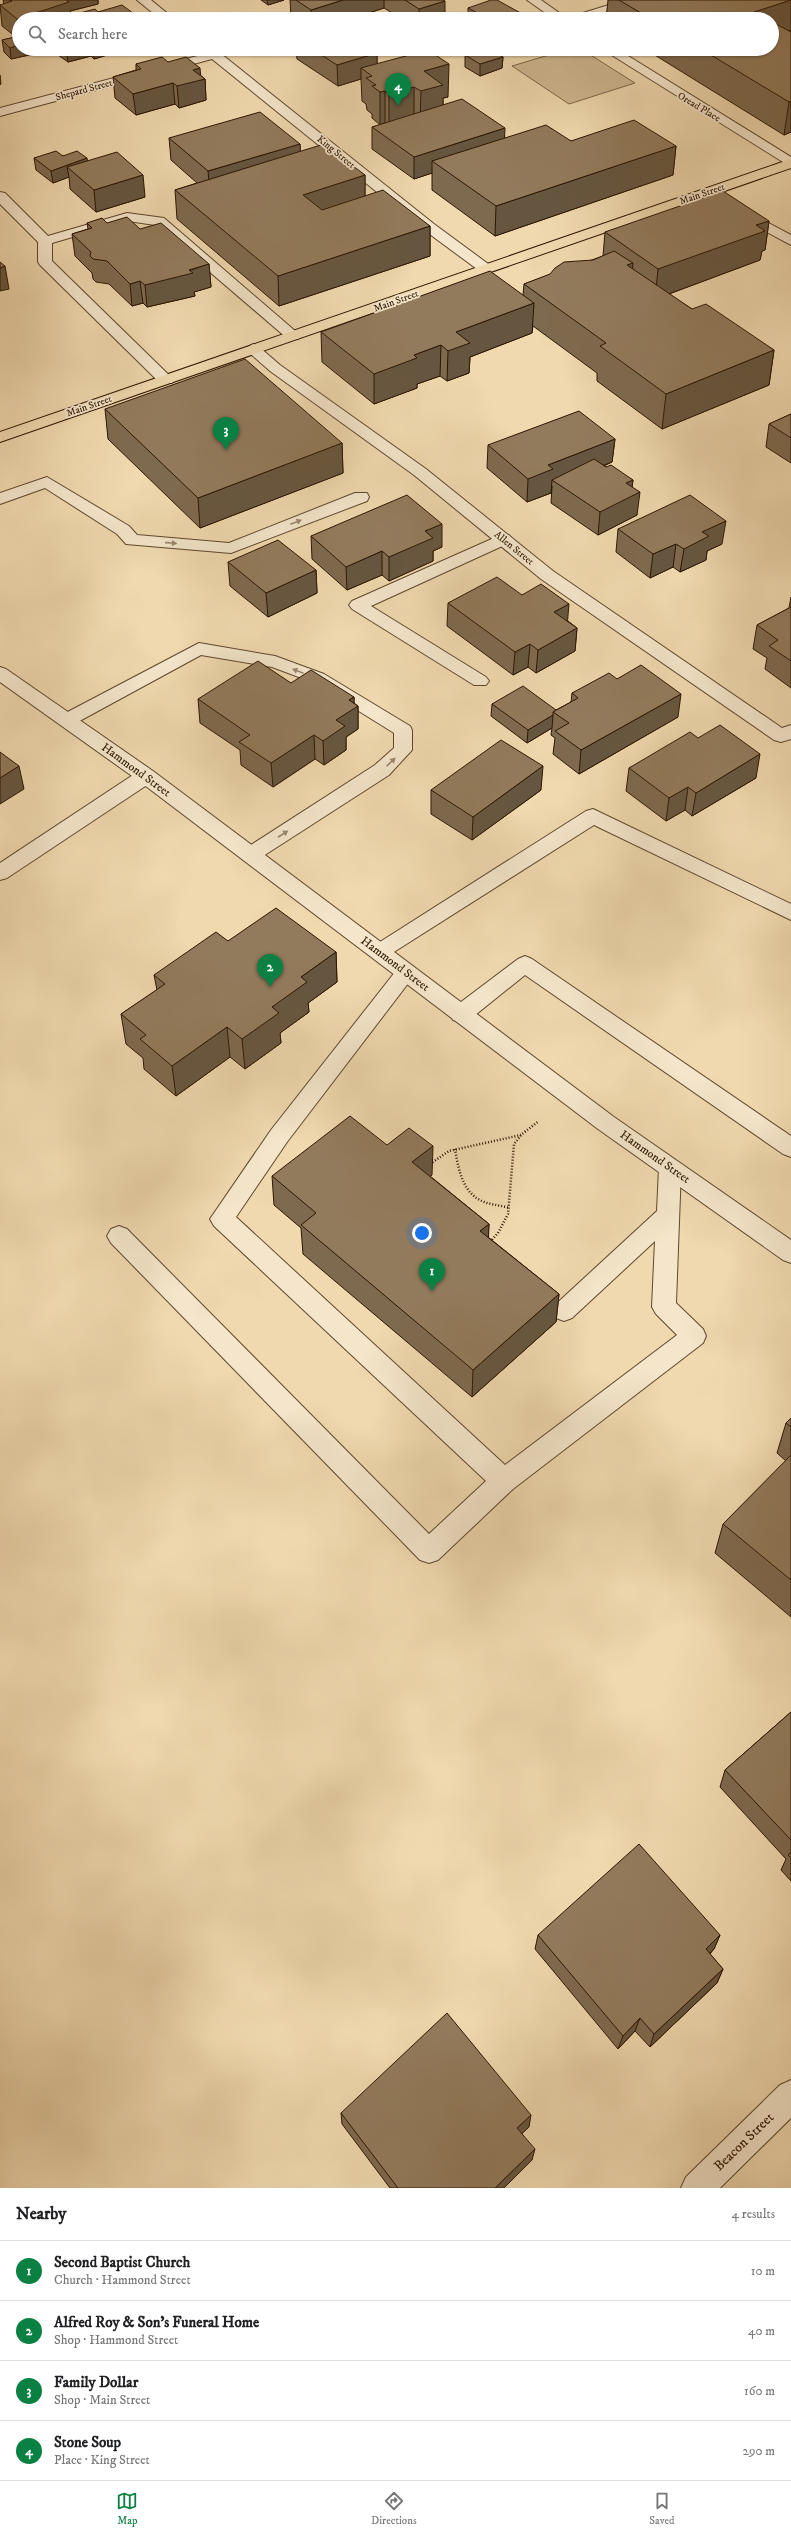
<!DOCTYPE html>
<html lang="en">
<head>
<meta charset="utf-8">
<style>
	body { margin:0; font-family:"IM FELL DW Pica",serif; background:#f2f2f2; color:#202124 }
	.you { position:absolute; left:422px; top:1233px; width:14px; height:14px; margin:-10px; border:3px solid #fff; border-radius:50%; background:#1a73e8; box-shadow:0 0 0 6px #1a73e833 }
	.badge { display:grid; place-items:center; width:26px; height:26px; border-radius:50%; background:#0b8043; color:#fff; font-size:13px; font-weight:700 }
	.pin { position:absolute; translate:-50% -33px; filter:drop-shadow(0 1px 2px #0008) }
	.pin::after { content:''; position:absolute; top:21px; width:14px; height:12px; background:inherit; clip-path:polygon(0 0,100% 0,50% 100%) }
	.list { margin:0; padding:0; list-style:none }
	h2 { display:flex; justify-content:space-between; align-items:center; height:52px; margin:0; padding:0 16px; font-size:17px }
	h2 small { font-size:13px; font-weight:400; color:#757577 }
	.list li { display:grid; grid-template-columns:26px 1fr auto; gap:12px; align-items:center; box-sizing:border-box; height:60px; padding:0 16px; border-top:1px solid #e0e0e0 }
	.list b { display:block; font-size:15px; white-space:nowrap }
	.list p { margin:0; font-size:13px; white-space:nowrap; color:#757577 }
	.list em { font-size:13px; font-style:normal; color:#757577 }
	.icon { flex:none; width:22px; height:22px; fill:none; stroke:currentColor; stroke-width:2; stroke-linecap:round; stroke-linejoin:round }
	.map { position:relative; flex:none; width:791px; height:2188px; overflow:hidden }
	.search { position:absolute; background:#fff; box-shadow:0 1px 3px #0004; left:12px; right:12px; top:12px; height:44px; display:flex; align-items:center; gap:10px; box-sizing:border-box; padding:0 14px; border-radius:22px; color:#757577; font-size:15px }
	.sheet { height:292px; background:#fff }
	nav { display:flex; justify-content:space-around; align-items:center; box-sizing:border-box; height:56px; border-top:1px solid #e0e0e0; background:#fff; font-size:11px; color:#757577 }
	nav a { display:grid; justify-items:center; gap:2px }
	nav .on { color:#0b8043 }
	.map>svg:first-child { display:block }
</style>
</head>
<body>
<div class="map">
<svg width="791" height="2188" viewBox="0 0 791 2188">
	<rect width="100%" height="100%" fill="#f0d9af"/>
	<filter id="stains"><feTurbulence type="fractalNoise" baseFrequency=".005" numOctaves="4"/><feColorMatrix values="0 0 0 0 .2 0 0 0 0 .09 0 0 0 0 .02 0 0 0 .5 -.17"/></filter>
	<radialGradient id="worn" r=".72"><stop offset=".6" stop-color="#630" stop-opacity="0"/><stop offset="1" stop-color="#630" stop-opacity=".3"/></radialGradient>
	<path fill="#cfb892" stroke="#7e674a" d="M569 49H581L635 83 569 104 512 66Z"/>
	<g fill="none" stroke-linecap="round" stroke-linejoin="round">
		<defs>
			<g id="service">
				<path d="M0 192 5 193 48 236 127 213 164 218 301 336 298 339H288L155 225 128 221 52 243V261L174 380 172 383H160L40 265 38 262V242L0 204Z"/>
				<path d="M47 477 129 526 137 535 229 543 355 493H367L369 497 367 501 231 553 126 544 117 534 45 488 0 504V493Z"/>
				<path d="M503 534 509 535 512 539 509 543 371 606 486 677 489 681 486 685H474L352 609 349 605 352 601Z"/>
				<path d="M199 643 275 656 324 674 410 726 412 730V750L389 775 257 860 250 862 243 860 240 855 243 850 375 765 394 748V733L312 682 272 667 201 655 74 724 67 726 60 724 58 720 60 716Z"/>
				<path d="M146 770 153 771 156 776 153 781 7 878 0 880V863L139 771Z"/>
				<path d="M593 809 791 904V920L594 825 386 957 379 960 372 957 369 952 372 947 586 811Z"/>
				<path d="M525 956 532 959 791 1136V1157L783 1154 525 975 469 1020 461 1022 453 1020 450 1014 453 1008 518 959Z"/>
				<path d="M406 964 413 967 416 972 413 977 287 1142 236 1217 505 1465 677 1335 656 1314 652 1307 655 1241 572 1318 564 1321 556 1318 552 1311 556 1304 657 1211 659 1168 662 1162 670 1159 678 1162 681 1168 676 1303 703 1329 706 1336 703 1343 513 1489 438 1560 429 1563 420 1560 111 1243 107 1236 111 1229 119 1226 127 1229 429 1534 486 1481 214 1226 210 1219 271 1130 399 967Z"/>
			</g>
			<g id="minor">
				<path d="M137 0H151L174 19H160Z"/>
				<path d="M527 0H541L568 19H554Z"/>
				<path d="M625 0H643L641 3 590 19H571L573 16Z"/>
				<path d="M201 49H215L434 224 491 266 493 269 491 272H481L424 230 212 59 0 116V108L205 54Z"/>
				<path d="M602 49H617L791 157V167Z"/>
				<path d="M742 209 791 235V245L737 216 735 213 737 210Z"/>
				<path d="M253 344 258 346 280 365 426 469 553 571 782 728 791 725V739L781 742 774 740 541 579 414 475 270 371 245 349Z"/>
				<path d="M791 2080V2118L720 2188H681L686 2177 780 2085Z"/>
			</g>
			<path id="tertiary" d="M0 667 6 669 153 771 614 1117 791 1240V1263L783 1260 598 1129 139 781 0 682Z"/>
			<path id="primary" d="M791 159V168L0 442V432Z"/>
		</defs>
		<use href="#service" stroke="#5e472d" stroke-width="2"/>
		<use href="#minor" stroke="#5e472d" stroke-width="2"/>
		<use href="#tertiary" stroke="#5e472d" stroke-width="2"/>
		<use href="#primary" stroke="#2d1602" stroke-width="2"/>
		<g stroke="#2d1602" stroke-width="2.5" stroke-dasharray="1 2" stroke-linecap="butt">
			<path d="M455 1149C458 1167 462 1191 480 1200 489 1205 500 1205 510 1208"/>
			<path d="M430 1164 449 1151 521 1135"/>
			<path d="M490 1242 498 1233 508 1214 514 1144 522 1134 539 1121"/>
		</g>
		<use href="#service" fill="#f5e6cb" fill-rule="evenodd"/>
		<use href="#minor" fill="#f5e6cb" fill-rule="evenodd"/>
		<use href="#tertiary" fill="#f5e6cb" fill-rule="evenodd"/>
		<use href="#primary" fill="#f0d9af" fill-rule="evenodd"/>
	</g>
	<g fill="#7e6a4f" stroke="#2d1602">
		<path d="M3 0H98V4L70 11 71 16 98 12 141 19H19V49L38 53 11 59 4 52 2 40 16 37 2 26 0 5 4 4Z"/>
		<path d="M261 0H284L268 5Z"/>
		<path d="M290 0H443L445 19H402L384 8 350 19H294L291 17Z"/>
		<path d="M608 0H791V30L790 31 791 32V132L784 135 645 49H772V19H606Z"/>
		<path d="M468 8 526 19H468Z"/>
		<path d="M55 49H127L94 59 91 56 68 62 55 53Z"/>
		<path d="M296 49H371L377 53V64L448 97 443 98V105L505 138 571 141 676 146 673 175 495 236 432 190V173L414 179 372 149V127L380 125 372 118V114L367 110 366 104 362 101 361 79 338 86 297 59Z"/>
		<path d="M465 55 503 57 502 68 480 76 465 67Z"/>
		<path d="M168 62 200 75 205 79 206 100 179 108 175 104 136 115 115 98 113 77 136 70V64Z"/>
		<path d="M169 138 300 144V151L365 175V196L430 226V256L279 306 177 219 175 190 197 183 171 160Z"/>
		<path d="M63 156 88 161 145 197 96 212 70 189 69 177 53 183 36 170 34 158Z"/>
		<path d="M769 221 765 250 762 251 760 260 669 294 692 309 774 350 769 385 662 429 597 381V373L533 326 532 333 470 357 469 373 447 381 440 376 417 384V388L374 404 322 362 321 332 523 295 524 284 603 256 605 232Z"/>
		<path d="M87 223H107L209 264 211 287 194 292 195 296 147 307 143 303 132 306 109 284 96 282 93 279 92 273 75 256 72 234 88 229Z"/>
		<path d="M105 409 342 443 343 473 200 528 108 439Z"/>
		<path d="M791 414V463L766 447 769 424Z"/>
		<path d="M615 439 612 462 604 466 633 480 632 487 637 515 598 535 551 503 552 486 551 493 527 502 487 468 488 445Z"/>
		<path d="M618 529 722 544 707 551 706 560 680 572 673 567 650 578 616 552Z"/>
		<path d="M311 536 442 547 433 551V561L389 581 382 575 347 590 312 559Z"/>
		<path d="M228 562 316 570 317 593 268 617 230 586Z"/>
		<path d="M522 595 568 621 577 628 575 651 536 673 528 667 513 675 447 626 448 603Z"/>
		<path d="M791 597V688L765 669 767 658 753 649 757 625 789 608Z"/>
		<path d="M617 679 678 717 579 774 553 754 555 738 551 735 552 728 527 743 491 716 492 704 556 710 571 702 572 693Z"/>
		<path d="M291 683 354 697V703L358 706V729L346 737V750L324 765 315 759 273 787 241 765 240 750 200 723 198 699Z"/>
		<path d="M698 738 756 778 692 816 685 810 666 821 626 791 629 768Z"/>
		<path d="M431 790H541L472 840 431 814Z"/>
		<path d="M228 941 336 952 337 982 308 1003 309 1012 280 1033 281 1043 245 1069 230 1057 176 1096 144 1069 143 1058 126 1044 121 1014 157 990 154 975Z"/>
		<path d="M387 1145 432 1175 430 1176 489 1224 488 1237 559 1294 556 1322 472 1397 303 1254 301 1228 274 1205 272 1176Z"/>
		<path d="M791 1418V1617L715 1553 723 1524 786 1461 777 1453 786 1423Z"/>
		<path d="M791 1712V1881L781 1870 786 1859 720 1787 725 1770Z"/>
		<path d="M538 1935H720L714 1949 710 1954 723 1969 717 1983 650 2047 635 2031 618 2049 535 1949Z"/>
		<path d="M341 2113 529 2127 522 2133 532 2160 504 2188H390L342 2124Z"/>
	</g>
	<g fill="#665640" stroke="#2d1602">
		<path d="M59 0H98V4L70 11 71 19 61 18V19H19V31L17 19Z"/>
		<path d="M267 0H284L268 5Z"/>
		<path d="M343 0H384V8L350 19H311V10Z"/>
		<path d="M791 0V30L772 37V19H753L754 12Z"/>
		<path d="M445 1V19H419V9Z"/>
		<path d="M526 16V19H517Z"/>
		<path d="M19 45V49H37L38 53 11 59 10 48Z"/>
		<path d="M66 49H90L91 56 68 62Z"/>
		<path d="M93 49H127L94 59Z"/>
		<path d="M377 53V74L361 68V79L338 86 337 65Z"/>
		<path d="M503 57 502 68 480 76V64Z"/>
		<path d="M449 64 448 97 443 98V117L420 124 421 91 424 71Z"/>
		<path d="M200 68 201 80 205 79 206 100 179 108 177 86 193 70Z"/>
		<path d="M0 75 1 84 0 85Z"/>
		<path d="M173 83 175 104 136 115 133 94Z"/>
		<path d="M414 87V119L389 126V94Z"/>
		<path d="M385 91V123L380 125V92Z"/>
		<path d="M791 101V132L784 135 789 102Z"/>
		<path d="M505 128 504 150 432 161V173L414 179V157Z"/>
		<path d="M300 144 301 166 210 193 208 171Z"/>
		<path d="M676 146 673 175 495 236 496 206Z"/>
		<path d="M87 158 89 170 67 167 69 177 53 183 51 171Z"/>
		<path d="M143 175 145 197 96 212 94 190Z"/>
		<path d="M365 175V204L304 224 303 195Z"/>
		<path d="M769 221 765 250 762 251 760 260 655 299 658 269 756 225Z"/>
		<path d="M430 226V256L279 306 278 276Z"/>
		<path d="M633 263 630 297 627 265Z"/>
		<path d="M209 264 211 287 194 292 195 296 147 307 145 285Z"/>
		<path d="M5 266 9 289 0 291V268Z"/>
		<path d="M140 281 143 303 132 306 130 284Z"/>
		<path d="M534 303 532 333 470 357 469 373 447 381 448 351 456 332Z"/>
		<path d="M441 345 440 376 417 384V388L374 404V374L414 355Z"/>
		<path d="M774 350 769 385 662 429 666 394Z"/>
		<path d="M615 439 612 462 558 483 552 480 551 493 527 502 528 479 548 465Z"/>
		<path d="M342 443 343 473 200 528 198 498Z"/>
		<path d="M633 480 631 496 640 492 637 515 598 535 600 512 626 483Z"/>
		<path d="M726 521 722 544 707 551 706 560 680 572 684 549 702 532Z"/>
		<path d="M442 524V547L433 551V561L389 581V557L425 531Z"/>
		<path d="M676 544 673 567 650 578 653 554Z"/>
		<path d="M382 551V575L347 590 346 567Z"/>
		<path d="M316 570 317 593 268 617 266 593Z"/>
		<path d="M569 604 567 627 554 612Z"/>
		<path d="M577 628 575 651 536 673 538 650Z"/>
		<path d="M530 644 528 667 513 675 515 652Z"/>
		<path d="M681 694 678 717 579 774 581 750Z"/>
		<path d="M354 697V708L358 706V729L346 737V750L324 765 323 741 336 720 349 700Z"/>
		<path d="M553 715 552 728 527 743 528 730Z"/>
		<path d="M314 735 315 759 273 787 271 763Z"/>
		<path d="M760 754 756 778 692 816 696 793Z"/>
		<path d="M19 766 24 789 0 804V778Z"/>
		<path d="M543 766 541 790 472 840 473 817Z"/>
		<path d="M688 787 685 810 666 821 669 798Z"/>
		<path d="M336 952 337 982 308 1003 309 1012 280 1033 281 1043 245 1069 242 1039 301 977Z"/>
		<path d="M227 1027 230 1057 176 1096 172 1066Z"/>
		<path d="M433 1146 432 1175 412 1191V1162Z"/>
		<path d="M489 1224 488 1252 480 1231Z"/>
		<path d="M559 1294 556 1322 472 1397 473 1370Z"/>
		<path d="M720 1935 714 1949 700 1963 706 1949Z"/>
		<path d="M723 1969 717 1983 650 2047 654 2034Z"/>
		<path d="M640 2018 635 2031 618 2049 623 2036Z"/>
		<path d="M531 2115 529 2127 515 2140 517 2128Z"/>
		<path d="M535 2149 532 2160 504 2188H495Z"/>
	</g>
	<g fill="#927b5c" stroke="#2d1602">
		<path d="M10 0H66L69 2 17 19 0 5 12 1Z"/>
		<path d="M296 0H343L311 10Z"/>
		<path d="M405 0H443L445 1 419 9Z"/>
		<path d="M491 0H497L526 16 517 19H489L468 8Z"/>
		<path d="M619 0H791L754 12 767 19H651Z"/>
		<path d="M122 5 141 19H62L61 18 95 9 98 12Z"/>
		<path d="M772 22 791 32V101L789 102 701 49H772Z"/>
		<path d="M19 36V45L10 48 2 40Z"/>
		<path d="M312 49H371L377 53 337 65Z"/>
		<path d="M484 49H490L503 57 480 64 465 55Z"/>
		<path d="M428 50 449 64 424 71 443 85 421 91 414 87 389 94 385 91 380 92 372 86 376 85 366 78 372 76 361 68Z"/>
		<path d="M162 57 168 62 186 57 200 68 193 70 205 79 177 86 173 83 133 94 113 77 141 69 136 64Z"/>
		<path d="M462 99 505 128 414 157 372 127Z"/>
		<path d="M260 112 300 144 208 171 169 138Z"/>
		<path d="M634 120 676 146 496 206 432 161 546 125 571 141Z"/>
		<path d="M324 144 365 175 303 195 322 210 383 190 430 226 278 276 175 190Z"/>
		<path d="M56 151 63 156 77 151 87 158 51 171 34 158Z"/>
		<path d="M117 152 143 175 94 190 67 167Z"/>
		<path d="M723 191 769 221 756 225 765 231 658 269 605 232Z"/>
		<path d="M127 217 140 229 161 223 209 264 189 270 193 273 145 285 140 281 130 284 107 261 93 259 90 256 91 252 72 234 92 228 87 223 102 218 107 223Z"/>
		<path d="M614 251 633 263 627 265 692 309 706 304 774 350 666 394 600 346 606 343 524 284 550 274 555 268 564 262 593 260Z"/>
		<path d="M0 262 5 266 0 268Z"/>
		<path d="M490 271 534 303 456 332 470 343 448 351 441 345 414 355 417 358 374 374 321 332Z"/>
		<path d="M245 359 342 443 198 498 105 409Z"/>
		<path d="M579 411 615 439 548 465 553 469 528 479 488 445Z"/>
		<path d="M791 414V438L769 424Z"/>
		<path d="M594 459 606 467 611 465 633 480 626 483 640 492 600 512 552 480Z"/>
		<path d="M407 495 442 524 425 531 433 538 389 557 382 551 346 567 311 536Z"/>
		<path d="M690 495 726 521 702 532 709 536 684 549 676 544 653 554 618 529Z"/>
		<path d="M278 540 316 570 266 593 228 562Z"/>
		<path d="M497 577 522 595 541 584 569 604 554 612 577 628 538 650 530 644 515 652 448 603Z"/>
		<path d="M791 607V661L769 646 778 640 757 625Z"/>
		<path d="M258 661 291 683 311 670 354 697 349 700 358 706 336 720 345 726 323 741 314 735 271 763 239 742 250 735 198 699Z"/>
		<path d="M641 665 681 694 581 750 555 731 569 723 553 712 578 698 572 693 609 673 617 679Z"/>
		<path d="M523 686 556 710 553 712V715L528 730 492 704Z"/>
		<path d="M720 725 760 754 696 793 688 787 669 798 629 768 690 732 698 738Z"/>
		<path d="M501 740 543 766 473 817 431 790Z"/>
		<path d="M0 752 19 766 0 778Z"/>
		<path d="M276 908 336 952 301 977 307 982 272 1007 279 1013 242 1039 227 1027 172 1066 140 1039 146 1035 121 1014 165 984 154 975 216 932 228 941Z"/>
		<path d="M350 1116 387 1145 409 1128 433 1146 412 1162 489 1224 480 1231 559 1294 473 1370 301 1225 316 1213 272 1176Z"/>
		<path d="M791 1418V1427L786 1423Z"/>
		<path d="M791 1455V1580L723 1524Z"/>
		<path d="M791 1712V1840L725 1770Z"/>
		<path d="M639 1844 720 1935 706 1949 723 1969 654 2034 640 2018 623 2036 538 1935Z"/>
		<path d="M791 1852V1858L788 1855Z"/>
		<path d="M447 2013 531 2115 517 2128 535 2149 495 2188H398L341 2113Z"/>
	</g>
	<defs><path id="oneway-solid" d="M-6-.8H1V-3.2L6.5 0L1 3.2V.8H-6Z"/></defs>
	<g fill="#9b8871">
		<use href="#oneway-solid" transform="translate(296 522) rotate(-21)"/>
		<use href="#oneway-solid" transform="translate(171 543) rotate(4)"/>
		<use href="#oneway-solid" transform="translate(298 671) rotate(-159)"/>
		<use href="#oneway-solid" transform="translate(391 762) rotate(-43)"/>
		<use href="#oneway-solid" transform="translate(283 834) rotate(-33)"/>
	</g>
	<g text-anchor="middle" dominant-baseline="central" stroke-width="3.5" stroke-linejoin="round" paint-order="stroke">
		<g font-size="10" fill="#2d1602" stroke="#f5e6cb">
			<text transform="translate(84 90) rotate(-15)">Shepard Street</text>
			<text transform="translate(699 107) rotate(31)">Oread Place</text>
			<text transform="translate(336 152) rotate(39)">King Street</text>
			<text transform="translate(702 194) rotate(-19)">Main Street</text>
			<text transform="translate(396 301) rotate(-20)">Main Street</text>
			<text transform="translate(89 406) rotate(-19)">Main Street</text>
			<text transform="translate(514 548) rotate(39)">Allen Street</text>
		</g>
		<g font-size="12" fill="#2d1602" stroke="#f5e6cb">
			<text transform="translate(136 770) rotate(36)">Hammond Street</text>
			<text transform="translate(395 964) rotate(37)">Hammond Street</text>
			<text transform="translate(655 1157) rotate(35)">Hammond Street</text>
		</g>
		<g font-size="14" fill="#2d1602" stroke="#f5e6cb">
			<text transform="translate(744 2142) rotate(-44)">Beacon Street</text>
		</g>
	</g>
	<rect width="100%" height="100%" filter="url(#stains)"/>
	<rect width="100%" height="100%" fill="url(#worn)"/>
</svg>
<div class="you"></div>
<div class="pin badge" style="left:432px;top:1291px">1</div>
<div class="pin badge" style="left:270px;top:987px">2</div>
<div class="pin badge" style="left:226px;top:450px">3</div>
<div class="pin badge" style="left:398px;top:106px">4</div>
<div class="search"><svg class="icon" aria-label="search" viewBox="0 0 24 24"><circle cx="10" cy="10" r="6"/><path d="M15 15l6 6"/></svg>Search here</div>
</div>
<section class="sheet">
<h2>Nearby<small>4 results</small></h2>
<ul class="list">
<li><span class="badge">1</span><div><b>Second Baptist Church</b><p>Church · Hammond Street</p></div><em>10 m</em></li>
<li><span class="badge">2</span><div><b>Alfred Roy &amp; Son's Funeral Home</b><p>Shop · Hammond Street</p></div><em>40 m</em></li>
<li><span class="badge">3</span><div><b>Family Dollar</b><p>Shop · Main Street</p></div><em>160 m</em></li>
<li><span class="badge">4</span><div><b>Stone Soup</b><p>Place · King Street</p></div><em>290 m</em></li>
</ul>
</section>
<nav>
<a class="on"><svg class="icon" aria-label="map" viewBox="0 0 24 24"><path d="M3 6l6-2 6 2 6-2v14l-6 2-6-2-6 2zM9 4v14M15 6v14"/></svg>Map</a>
<a><svg class="icon" aria-label="directions" viewBox="0 0 24 24"><path d="M12 3l9 9-9 9-9-9zM9 14v-3h6M13 9l2 2-2 2"/></svg>Directions</a>
<a><svg class="icon" aria-label="saved" viewBox="0 0 24 24"><path d="M7 4h10v16l-5-4-5 4z"/></svg>Saved</a>
</nav>
</body>
</html>
